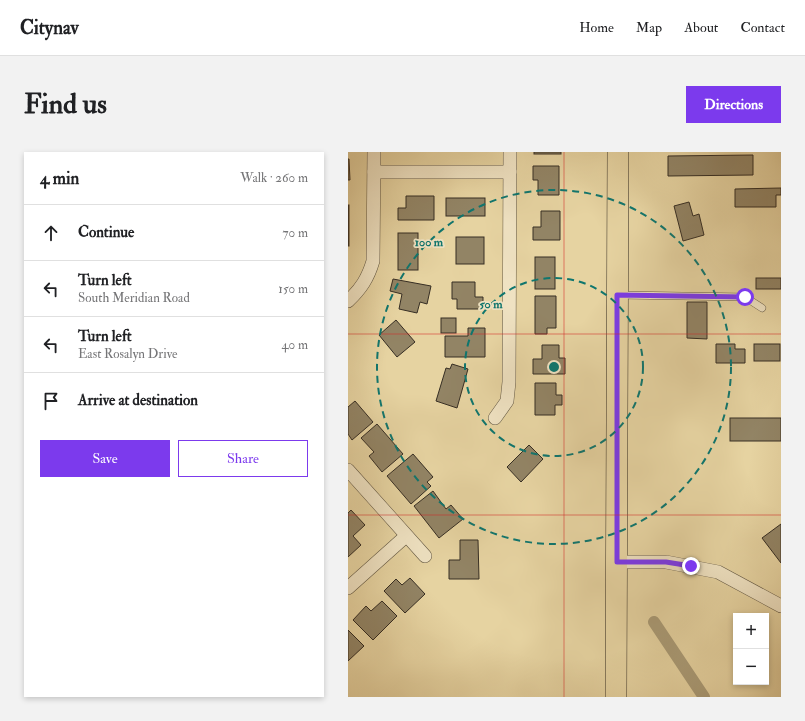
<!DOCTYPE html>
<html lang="en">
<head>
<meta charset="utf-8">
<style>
	body { margin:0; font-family:"IM FELL Double Pica",serif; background:#f2f2f2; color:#202124 }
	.controls { position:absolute; right:12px; bottom:12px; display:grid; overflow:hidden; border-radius:0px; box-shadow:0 2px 6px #0003 }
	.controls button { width:36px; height:36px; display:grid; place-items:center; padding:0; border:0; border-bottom:1px solid #e0e0e0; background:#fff; color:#202124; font:20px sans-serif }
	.stop { position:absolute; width:12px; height:12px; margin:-9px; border:3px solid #7c3aed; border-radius:50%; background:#fff }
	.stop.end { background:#7c3aed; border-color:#fff; box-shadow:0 1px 4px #0008 }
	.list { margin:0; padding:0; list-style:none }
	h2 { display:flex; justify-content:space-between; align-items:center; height:52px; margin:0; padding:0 16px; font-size:17px }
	h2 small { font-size:13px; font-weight:400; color:#757577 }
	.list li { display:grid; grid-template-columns:26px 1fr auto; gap:12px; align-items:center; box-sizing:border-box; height:56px; padding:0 16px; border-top:1px solid #e0e0e0 }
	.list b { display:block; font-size:15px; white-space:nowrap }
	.list p { margin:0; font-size:13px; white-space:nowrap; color:#757577 }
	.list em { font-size:13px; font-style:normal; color:#757577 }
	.actions { display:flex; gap:8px; padding:12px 16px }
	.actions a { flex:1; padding:9px 0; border:1px solid #7c3aed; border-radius:0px; text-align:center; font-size:14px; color:#7c3aed }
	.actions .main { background:#7c3aed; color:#fff }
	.icon { flex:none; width:22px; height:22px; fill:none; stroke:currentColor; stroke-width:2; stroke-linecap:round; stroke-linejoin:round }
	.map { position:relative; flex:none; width:433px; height:545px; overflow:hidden; border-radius:0px }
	header { display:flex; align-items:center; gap:24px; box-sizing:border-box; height:56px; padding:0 20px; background:#fff; border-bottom:1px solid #e0e0e0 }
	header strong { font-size:19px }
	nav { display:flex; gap:22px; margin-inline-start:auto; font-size:14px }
	.intro { display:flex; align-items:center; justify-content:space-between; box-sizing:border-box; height:96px; padding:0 24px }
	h1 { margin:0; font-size:28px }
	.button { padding:10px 18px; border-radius:0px; background:#7c3aed; color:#fff; font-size:14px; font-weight:700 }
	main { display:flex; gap:24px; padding:0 24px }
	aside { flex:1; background:#fff; border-radius:0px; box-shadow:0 2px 6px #0003 }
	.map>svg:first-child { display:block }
</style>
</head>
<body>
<header>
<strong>Citynav</strong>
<nav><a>Home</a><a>Map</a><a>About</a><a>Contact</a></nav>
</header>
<div class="intro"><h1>Find us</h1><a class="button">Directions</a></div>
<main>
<aside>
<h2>4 min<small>Walk · 260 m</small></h2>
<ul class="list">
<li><svg class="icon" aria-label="ahead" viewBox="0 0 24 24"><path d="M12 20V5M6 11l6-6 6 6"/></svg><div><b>Continue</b></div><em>70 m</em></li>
<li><svg class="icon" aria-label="left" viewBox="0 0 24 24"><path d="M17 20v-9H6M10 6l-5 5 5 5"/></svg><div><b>Turn left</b><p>South Meridian Road</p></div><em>150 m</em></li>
<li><svg class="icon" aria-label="left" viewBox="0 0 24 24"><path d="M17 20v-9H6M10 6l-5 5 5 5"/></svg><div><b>Turn left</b><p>East Rosalyn Drive</p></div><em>40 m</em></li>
<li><svg class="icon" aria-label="arrive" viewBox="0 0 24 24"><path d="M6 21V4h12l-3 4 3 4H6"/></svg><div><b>Arrive at destination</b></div></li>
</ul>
<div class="actions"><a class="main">Save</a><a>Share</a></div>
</aside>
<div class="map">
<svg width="433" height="545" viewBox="0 0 433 545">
	<rect width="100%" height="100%" fill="#e6d3a1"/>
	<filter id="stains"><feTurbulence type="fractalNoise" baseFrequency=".005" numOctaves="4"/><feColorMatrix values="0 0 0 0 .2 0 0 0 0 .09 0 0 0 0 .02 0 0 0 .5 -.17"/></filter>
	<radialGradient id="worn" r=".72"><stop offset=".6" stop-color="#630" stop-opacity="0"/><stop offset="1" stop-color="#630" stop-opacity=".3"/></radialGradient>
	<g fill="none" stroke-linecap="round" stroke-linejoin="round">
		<path stroke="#aa9b76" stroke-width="12" d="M306 470 356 545"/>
	</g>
	<g fill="#928465" stroke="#362e24">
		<rect x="186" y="0" width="27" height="2"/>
		<path d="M405 3V23L320 24V4Z"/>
		<path d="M0 7H1L2 28H0Z"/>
		<path d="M185 14H211V43H190V28H185Z"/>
		<path d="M433 36V43H428V55H387V37Z"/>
		<path d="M58 44H86V68H50V56H58Z"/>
		<rect x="98" y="46" width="39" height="18"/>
		<path d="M341 50 345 64 351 62 356 83 335 89 326 54Z"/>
		<rect x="0" y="53" width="1" height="41"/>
		<path d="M193 59H212V88H185V75H193Z"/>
		<rect x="50" y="81" width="20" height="37"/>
		<rect x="108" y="85" width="28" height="27"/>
		<rect x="187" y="105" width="20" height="32"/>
		<rect x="408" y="126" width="25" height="11"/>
		<path d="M45 127 83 134 79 152 72 150 69 161 51 157 54 142 42 139Z"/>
		<path d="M104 130H127V145H135V157H109V147H104Z"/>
		<path d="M187 144H208V176H199V182H187Z"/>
		<path d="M339 150H359V187L339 186Z"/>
		<rect x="93" y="166" width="15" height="15"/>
		<path d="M48 168 67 190 49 205 31 183Z"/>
		<path d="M120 176H137V205H97V184H120Z"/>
		<path d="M368 192H387V197H397V211H368Z"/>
		<rect x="406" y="192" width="26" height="17"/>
		<path d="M194 193H211V206H217V222H185V207H194Z"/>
		<path d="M104 212 120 217 109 256 88 249 98 216 102 217Z"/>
		<path d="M187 231H208V243H214V253H207V263H187Z"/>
		<path d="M7 249 25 270 4 288 0 282V255Z"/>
		<rect x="382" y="266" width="51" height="23"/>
		<path d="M29 272 55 302 34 320 21 304 26 300 13 286Z"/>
		<path d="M181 293 195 307 173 330 159 315Z"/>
		<path d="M65 302 85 325 79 330 83 334 63 352 39 324Z"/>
		<path d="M85 339 98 357 103 353 115 367 91 386 66 354Z"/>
		<path d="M3 358 17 373 5 384 13 393 0 405V361Z"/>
		<path d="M433 372V411L414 386Z"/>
		<path d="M112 388H130L131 427H101V408H112Z"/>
		<path d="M62 426 77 442 57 461 36 439 48 427 54 433Z"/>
		<path d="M34 449 49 464 25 488 5 468 18 454 23 459Z"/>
		<path d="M0 478 16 494 0 509Z"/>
	</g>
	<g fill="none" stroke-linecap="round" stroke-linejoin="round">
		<defs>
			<path id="service" d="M272 143 397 145 414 156"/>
			<g id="minor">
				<path d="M26 20H162"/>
				<path d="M0 149C13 137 20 126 25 109L26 0"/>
				<path d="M147 266 159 249 161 230 162 0"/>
				<path d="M0 318 77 404"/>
				<path d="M269 410H318L370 420 433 454"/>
				<path d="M0 436 58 384"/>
			</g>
			<path id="primary" d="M268 545 270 0"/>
		</defs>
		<use href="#service" stroke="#625743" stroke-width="8"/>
		<use href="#minor" stroke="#625743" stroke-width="14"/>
		<use href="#primary" stroke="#362e24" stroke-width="22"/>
		<use href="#service" stroke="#efe2c2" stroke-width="7"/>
		<use href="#minor" stroke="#efe2c2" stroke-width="13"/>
		<use href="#primary" stroke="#e6d3a1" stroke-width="21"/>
	</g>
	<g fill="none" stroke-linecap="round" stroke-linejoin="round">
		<path stroke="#7c3aed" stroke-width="5" d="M343 414 318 410H269V143L397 145"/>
	</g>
	<path fill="none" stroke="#d62828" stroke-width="1" stroke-opacity="0.55" d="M216 0V545M0 182H433M0 363H433"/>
	<g fill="none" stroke="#0f766e" stroke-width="2" stroke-dasharray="7 5">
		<circle cx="206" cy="215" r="89"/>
		<circle cx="206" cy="215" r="177"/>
	</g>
	<circle cx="206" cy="215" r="6" fill="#0f766e" stroke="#efe2c2" stroke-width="2"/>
	<g font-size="12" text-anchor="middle" font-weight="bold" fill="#0f766e" stroke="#efe2c2" stroke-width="3.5" stroke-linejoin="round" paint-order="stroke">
		<text x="81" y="94">100 m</text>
		<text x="143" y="156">50 m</text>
	</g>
	<rect width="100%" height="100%" filter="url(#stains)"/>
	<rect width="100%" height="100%" fill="url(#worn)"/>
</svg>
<div class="controls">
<button>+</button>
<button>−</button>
</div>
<div class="stop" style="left:397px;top:145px"></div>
<div class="stop end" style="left:343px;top:414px"></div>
</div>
</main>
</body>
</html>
